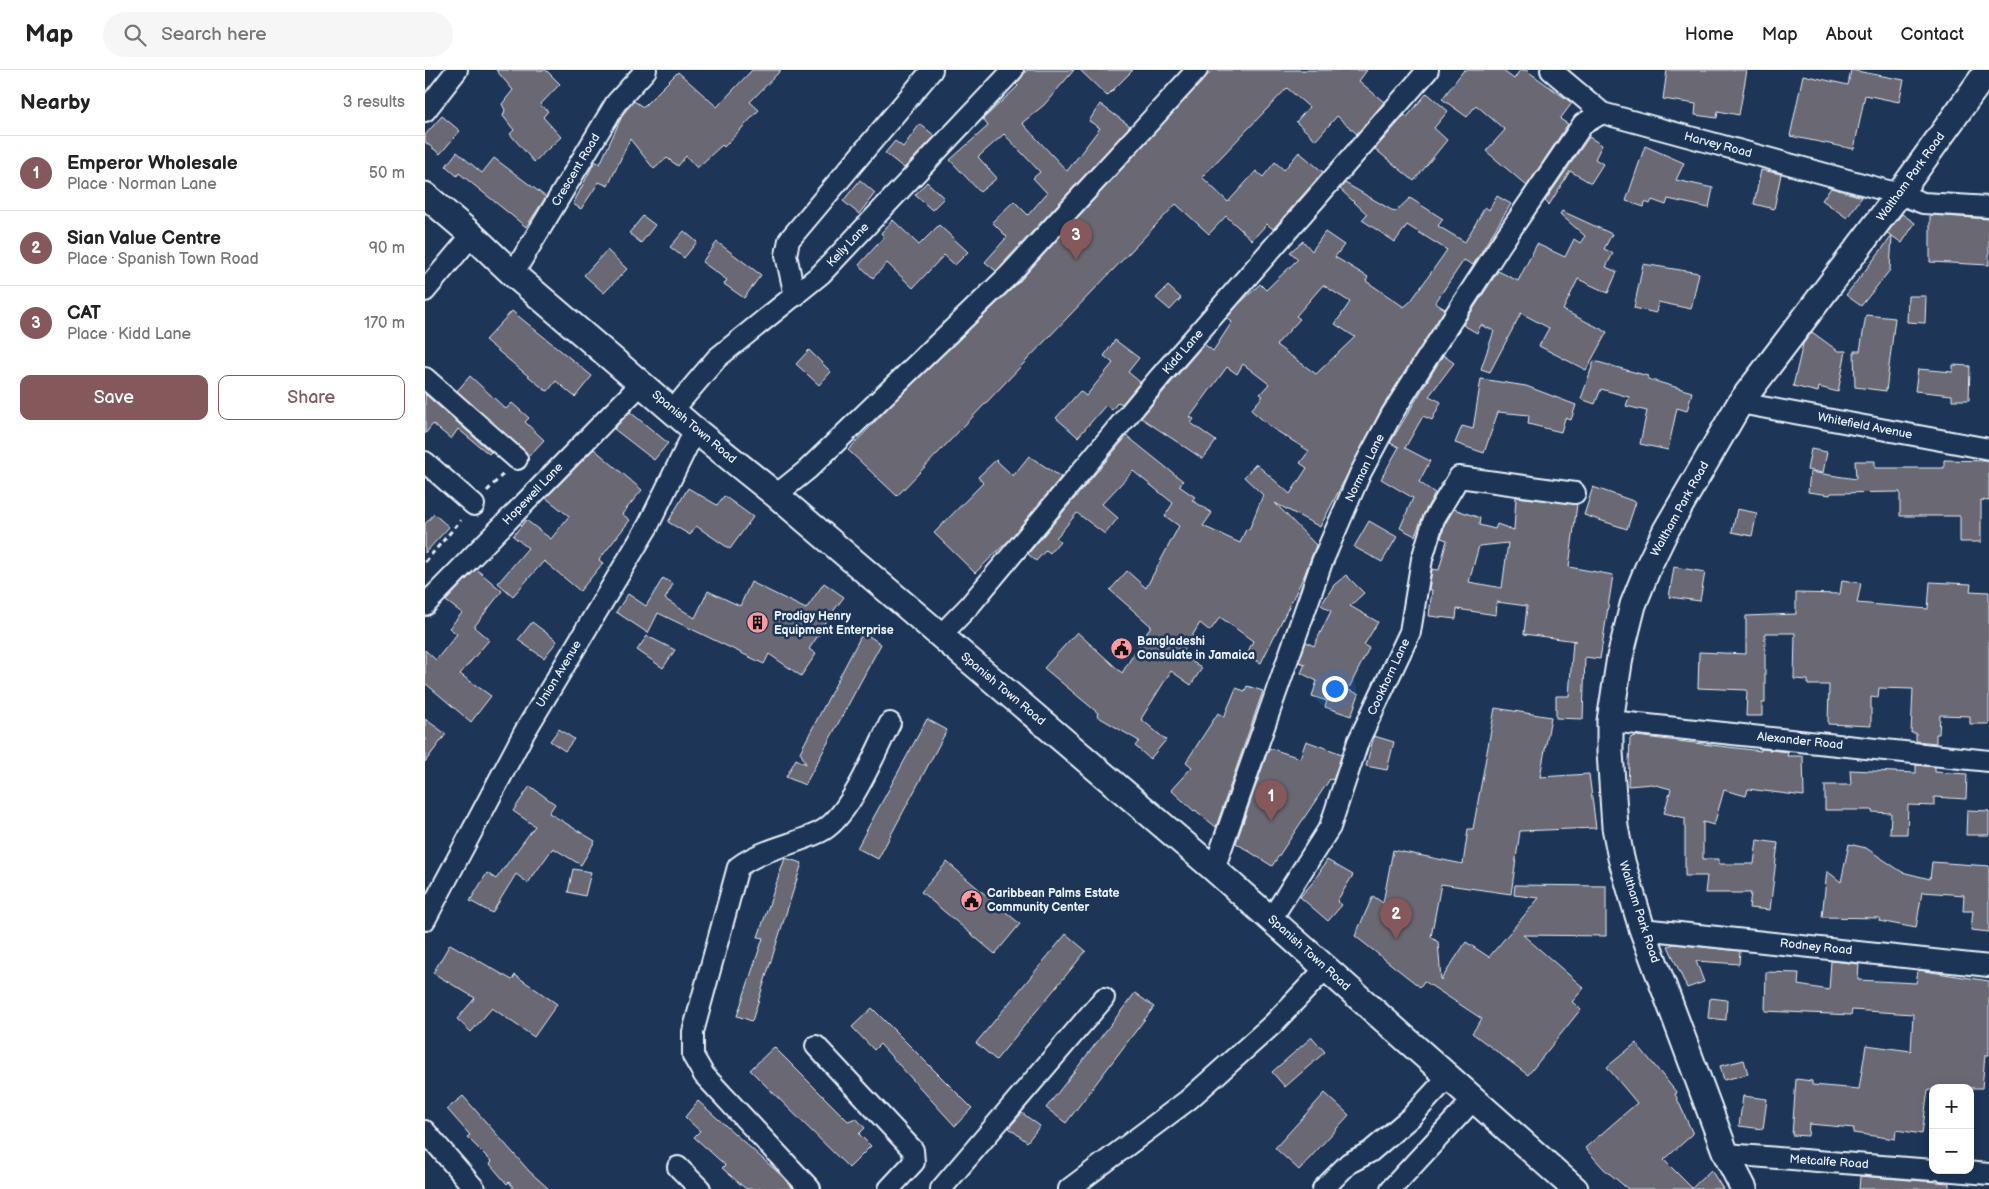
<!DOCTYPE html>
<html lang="en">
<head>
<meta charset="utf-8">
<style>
	body { margin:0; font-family:"Balsamiq Sans",sans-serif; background:#f6f6f6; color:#222 }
	.controls { position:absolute; right:15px; bottom:15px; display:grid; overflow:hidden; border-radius:10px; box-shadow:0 2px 12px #0003 }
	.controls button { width:45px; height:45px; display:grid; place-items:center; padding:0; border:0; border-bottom:1px solid #e0e0e0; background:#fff; color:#222; font:25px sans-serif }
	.you { position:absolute; left:909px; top:618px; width:18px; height:18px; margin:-12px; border:4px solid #fff; border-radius:50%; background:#1a73e8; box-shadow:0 0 0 8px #1a73e833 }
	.badge { display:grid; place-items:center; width:32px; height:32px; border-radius:50%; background:#85585c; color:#fff; font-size:16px; font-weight:700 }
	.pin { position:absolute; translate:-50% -41px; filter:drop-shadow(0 1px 2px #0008) }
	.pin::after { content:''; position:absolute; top:26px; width:18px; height:15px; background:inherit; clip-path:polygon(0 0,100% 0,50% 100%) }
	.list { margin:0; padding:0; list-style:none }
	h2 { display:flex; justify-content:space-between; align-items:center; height:65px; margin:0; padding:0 20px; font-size:21px }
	h2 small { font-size:16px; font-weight:400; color:#767676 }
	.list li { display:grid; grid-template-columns:32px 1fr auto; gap:15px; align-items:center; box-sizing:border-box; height:75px; padding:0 20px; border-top:1px solid #e0e0e0 }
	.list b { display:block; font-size:19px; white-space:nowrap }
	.list p { margin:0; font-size:16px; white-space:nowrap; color:#767676 }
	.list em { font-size:16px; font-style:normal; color:#767676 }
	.actions { display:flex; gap:10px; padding:15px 20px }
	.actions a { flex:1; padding:11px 0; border:1px solid #85585c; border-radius:10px; text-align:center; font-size:18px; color:#85585c }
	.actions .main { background:#85585c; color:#fff }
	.icon { flex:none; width:28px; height:28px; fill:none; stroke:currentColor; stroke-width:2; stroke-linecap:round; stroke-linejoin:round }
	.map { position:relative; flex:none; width:1564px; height:1119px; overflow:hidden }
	header { display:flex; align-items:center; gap:30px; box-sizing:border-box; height:70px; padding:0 25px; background:#fff; border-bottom:1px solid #e0e0e0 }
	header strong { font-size:24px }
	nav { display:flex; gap:28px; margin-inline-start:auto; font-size:18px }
	.search { width:350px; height:45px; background:#f6f6f6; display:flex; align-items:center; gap:12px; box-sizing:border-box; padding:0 18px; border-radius:28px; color:#767676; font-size:19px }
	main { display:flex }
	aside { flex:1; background:#fff }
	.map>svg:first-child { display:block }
</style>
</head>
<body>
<header>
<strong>Map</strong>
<div class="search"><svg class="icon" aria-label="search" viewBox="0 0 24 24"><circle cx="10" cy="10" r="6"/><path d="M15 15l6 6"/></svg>Search here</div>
<nav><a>Home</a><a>Map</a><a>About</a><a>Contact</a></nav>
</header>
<main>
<aside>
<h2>Nearby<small>3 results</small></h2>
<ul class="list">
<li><span class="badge">1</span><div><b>Emperor Wholesale</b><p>Place · Norman Lane</p></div><em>50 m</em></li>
<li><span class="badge">2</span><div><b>Sian Value Centre</b><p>Place · Spanish Town Road</p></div><em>90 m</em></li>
<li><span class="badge">3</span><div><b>CAT</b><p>Place · Kidd Lane</p></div><em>170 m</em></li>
</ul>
<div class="actions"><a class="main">Save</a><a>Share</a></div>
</aside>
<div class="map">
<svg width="1564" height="1119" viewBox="0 0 1564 1119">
	<rect width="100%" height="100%" fill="#1d3557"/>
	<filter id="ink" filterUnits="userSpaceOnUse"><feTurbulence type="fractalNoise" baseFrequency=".02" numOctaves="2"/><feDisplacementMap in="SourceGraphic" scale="10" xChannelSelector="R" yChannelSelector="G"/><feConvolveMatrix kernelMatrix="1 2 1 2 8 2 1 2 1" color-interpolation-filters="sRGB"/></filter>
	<g filter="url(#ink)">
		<g fill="#6a6873" stroke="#e8f1f8" fill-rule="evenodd">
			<path d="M71 0H121L135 14 115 35 123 41 118 47 136 67 109 92 85 64 89 60 78 46 80 40 77 34 88 20Z"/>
			<path d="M327 0H356L325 32 334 40 299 77 297 75 272 98 261 86 253 96 242 88 229 99 205 69 183 116 174 112 156 139 148 134 170 91 175 94 198 44 209 31 218 37 253 2 292 37Z"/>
			<path d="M602 0H649L619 35 597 53 642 101 675 58 664 51 675 34 705 56 571 201 560 192 582 167 567 152 589 131 603 145 622 123 608 108 615 102 579 64 553 87 572 108 555 122 525 90 563 56 558 49 593 16 591 14Z"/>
			<path d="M655 0H708L682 26Z"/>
			<path d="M787 0H942L934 11 959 32 932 64 912 46 891 70 871 52 884 37 862 18 777 107 803 132 831 101 838 107 850 92 859 100 874 82 898 102 848 159 842 154 827 170 801 146 784 164 751 134 472 426 423 380 466 335 593 213Z"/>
			<path d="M1039 0H1077L1089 9 1095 0H1101L1147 33 1135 49 1143 54 1102 116 1061 81 1080 60 1051 35 1042 47 1017 29Z"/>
			<path d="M1242 0H1322L1314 45 1293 41 1292 48 1270 45 1271 34 1238 29Z"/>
			<path d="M1426 0 1479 10 1474 32 1440 25 1429 79 1365 66 1378 5 1423 15Z"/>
			<path d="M1002 23 1023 41 1009 58 1022 70 989 111 950 79 980 45 982 47Z"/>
			<path d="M17 46 35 61 15 84 0 72V65Z"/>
			<path d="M495 54 510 66 479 98 460 83 470 71 478 77Z"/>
			<path d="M1164 67 1177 75 1170 89 1178 94 1166 113 1145 101 1124 135 1120 131Z"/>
			<path d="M1220 76 1259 93 1251 110 1288 118 1284 138 1243 129 1241 135 1227 130 1225 134 1220 132 1219 137 1201 131Z"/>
			<path d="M32 82 57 103 69 88 121 127 101 157 34 103 32 106 21 96Z"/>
			<path d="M1336 100 1356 104 1349 139 1329 134Z"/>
			<path d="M435 110 450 123 434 144 418 131Z"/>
			<path d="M502 112 519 128 507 140 490 125Z"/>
			<path d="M920 113 970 142 985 128 1018 149 1013 156 1040 172 1060 137 1064 140 1072 126 1086 134 1048 195 1039 190 1010 233 1020 239 957 338 895 457 850 433 891 475 879 506 836 593 821 586 828 571 795 547 785 561 775 553 756 584 777 598 766 615 746 601 716 649 741 670 725 689 710 676 714 671 672 646 673 643 619 598 652 562 697 603 726 556 685 520 702 501 721 518 754 456 740 446 748 433 708 401 677 434 693 448 680 464 652 443 631 468 635 471 625 483 621 480 611 491 603 484 702 366 758 411 754 416 770 427 767 430 787 443 778 456 815 473 821 459 824 460 838 425 819 407 831 394 865 424 882 398 875 393 884 381 847 358 826 340 838 326 835 324 844 314 818 294 812 304 802 297 765 347 769 349 766 353 791 371 778 389 716 348 779 274 788 281 807 252 802 248 813 235 835 214 841 220 873 189 865 182 878 171 887 181 900 162 919 175 910 187 943 207 941 211 979 237 986 231 1022 180 982 155 970 172 937 150 942 144 915 119ZM898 215 925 232 910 254 930 267 891 304 851 275 875 249 871 246Z"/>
			<path d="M1406 118 1437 127 1422 148 1397 130Z"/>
			<path d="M1137 141 1187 164 1179 179 1188 183 1181 197 1192 202 1183 223 1153 209 1138 240 1182 262 1161 300 1114 276 1124 258 1096 243 1065 302 1056 299 1069 261 1056 255 1052 263 1038 255 1073 201 1093 211 1112 174 1140 187 1149 169 1155 173 1160 166 1135 144Z"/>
			<path d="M1477 144 1490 153 1477 173 1467 166 1465 200 1436 236 1421 225 1467 166 1462 163Z"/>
			<path d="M1505 145 1564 149V195L1505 192Z"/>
			<path d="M218 146 230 155 216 173 204 163Z"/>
			<path d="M468 150 494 175 514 155 543 182 530 195 519 185 488 218 462 193 448 208 434 195 459 167 456 163Z"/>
			<path d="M259 161 272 172 259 188 245 177Z"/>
			<path d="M292 172 336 205 319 228 299 214 302 210 277 192Z"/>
			<path d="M182 180 202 199 179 223 159 205Z"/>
			<path d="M1218 194 1274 203 1266 239 1233 232 1231 243 1209 238Z"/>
			<path d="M743 216 756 228 745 240 731 228Z"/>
			<path d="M1483 226H1501L1500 253 1482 252Z"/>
			<path d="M87 241 167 306 150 327 131 311 123 321 120 320 60 270Z"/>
			<path d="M1441 245 1470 248 1461 321 1430 317 1429 281H1435Z"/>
			<path d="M1387 262 1413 281H1421L1413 322 1394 317 1393 322 1368 316 1378 274Z"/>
			<path d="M690 270 714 288 703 302 715 312 697 334 693 332 687 340 681 335 653 367 631 348 655 321 661 326 688 293 679 286Z"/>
			<path d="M384 280 406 302 394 315 371 294Z"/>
			<path d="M1018 285 1029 293 1004 326 1016 332 1007 350 998 346 980 378 1005 391 994 412 1010 423 999 443 990 466 975 458 988 428 956 409 974 377 965 373Z"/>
			<path d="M1169 291 1223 306V309L1267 322 1262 341 1252 338 1243 380 1215 374 1222 341 1201 336 1204 327 1176 319 1170 334 1156 329Z"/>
			<path d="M1528 295 1545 296 1544 330H1527V325L1490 321 1493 299 1528 302Z"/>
			<path d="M45 306 81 339 87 333 104 348 100 352 119 370 104 386 32 321Z"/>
			<path d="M1056 309 1101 316 1151 335 1146 350 1140 348 1136 362 1103 354 1104 345 1073 342 1059 383 1030 373 1037 356 1048 359Z"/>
			<path d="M0 324 66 382 64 384 33 359 26 369 8 354 0 364Z"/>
			<path d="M205 342 243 373 229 390 189 359Z"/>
			<path d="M169 379 217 420 197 444 205 450 174 490 178 493 155 521 119 491 88 526 73 513 103 478 88 466 101 450 126 469 144 446 121 428Z"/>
			<path d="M1386 379 1402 382 1398 403 1382 400Z"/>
			<path d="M604 386 636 407 586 468 550 503 509 463 558 413 553 407 571 390 588 406Z"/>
			<path d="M1519 390 1564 391V431L1556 430V472H1535V446H1475V422L1406 423 1405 425 1383 422 1385 402 1431 409 1430 391H1450V398H1519Z"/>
			<path d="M1168 417 1211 432 1202 459 1159 445Z"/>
			<path d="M263 418 292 435 299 426 328 447 305 479 271 456 265 465 243 452Z"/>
			<path d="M1091 427 1152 434 1144 497 1188 505 1175 589 1160 587 1158 649 1131 648V626H1144L1148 571H1151L1099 564 1102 536 1072 532 1071 545 1032 539 1031 549 1004 546 1007 520H1004L1007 499 1014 500 1022 470 1016 468 1020 454 1029 439 1055 448 1054 455 1070 459 1072 454 1089 460ZM1083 473 1077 518 1044 512 1054 476Z"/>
			<path d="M1312 439 1332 443 1327 466 1307 462Z"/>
			<path d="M9 444 24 457 0 483V454Z"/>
			<path d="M944 451 972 467 957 492 929 477Z"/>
			<path d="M1249 497 1280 502 1275 531 1244 527Z"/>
			<path d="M51 499 77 521 49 557 64 570 35 604 66 626 46 652 0 613V580L11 590 32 564 24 558 37 543 21 531Z"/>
			<path d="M921 505 939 523 925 536 953 552 939 575 944 578 923 620 934 624 926 646 900 637 902 631 887 626 892 611 876 603 880 594 874 592 881 572 889 576 906 541 896 535 909 515Z"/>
			<path d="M238 508 248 514 240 529 270 548 283 521 315 536 326 512 381 539 399 513 419 527 397 556 399 557 384 579 391 584 376 606 344 584 339 594 233 543 223 563 191 542 203 524 221 536Z"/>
			<path d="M1417 510 1436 513 1432 533 1503 539 1505 512 1546 514 1545 521 1564 522V654H1545V646L1515 645 1514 664H1511V673L1491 671V663H1486L1488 619 1454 618 1453 628 1446 627V656L1403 654 1404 615H1383V610L1369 609 1370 563H1340V633H1337V646H1321L1322 620 1273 618 1274 582 1321 584V546L1371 544V523L1415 524Z"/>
			<path d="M107 552 132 571 119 588 93 570Z"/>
			<path d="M438 562 456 574 380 715 361 707 371 689 381 694 375 682Z"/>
			<path d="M222 566 250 580 238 598 212 580Z"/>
			<path d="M822 616 838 621 791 757 770 740 769 741 746 720 767 697 761 692 793 643 799 647 811 618 820 621Z"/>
			<path d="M1070 638 1126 647 1115 707 1164 704 1171 758 1095 761 1086 824 1016 814 1006 867 1013 872 1016 910 1041 872 1064 887 1114 828 1089 825 1090 815 1181 816V866L1098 865 1159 918 1147 932 1156 939 1103 1005 1047 963 1057 949 999 911 995 917 930 866 948 826 958 833 968 780 1038 794 1043 759H1048Z"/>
			<path d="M0 649 21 664 0 692Z"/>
			<path d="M502 649 522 660 453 789 432 778Z"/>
			<path d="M134 659 149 669 140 681 125 671Z"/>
			<path d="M949 666 969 672 962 700 941 696Z"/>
			<path d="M1211 666 1336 681V679L1363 682 1362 686H1378L1379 726 1323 719 1321 726 1299 720 1289 755 1278 752V789H1294V794H1329L1332 770 1353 773 1345 840 1324 838 1326 823H1280L1282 806H1260V748L1239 743 1246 719 1227 714 1203 716 1205 668Z"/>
			<path d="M881 671 917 684 908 710 905 709 847 796 811 773 844 678 875 688Z"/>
			<path d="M1491 695 1510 697V702L1542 704 1541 729 1509 727V736L1483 735 1482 764H1465L1466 743 1447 742V740H1400V715H1426L1425 700 1491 703Z"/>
			<path d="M105 716 130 734 124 743 170 771 156 795 128 778 103 813 91 804 67 843 45 831 62 803 71 809 110 756 88 741Z"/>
			<path d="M1542 740 1564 741V765H1541Z"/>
			<path d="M1424 774 1441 778 1477 802 1505 809 1507 792 1564 796V862L1546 860 1548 841H1538L1539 825 1497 822 1491 858 1454 851 1455 848 1397 847 1402 801 1416 812Z"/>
			<path d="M360 788 377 793 327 951 312 946 338 868 333 867Z"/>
			<path d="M902 790 928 805 912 831 917 835 903 851 875 827 889 811Z"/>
			<path d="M522 792 595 854 570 884 496 822Z"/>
			<path d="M148 799 166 802 160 826 143 822Z"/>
			<path d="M641 864 661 881 571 990 551 973Z"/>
			<path d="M25 874 87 910 90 905 132 934 109 967 67 938 46 962 32 949 50 928 8 903Z"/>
			<path d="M1249 874 1315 881 1314 894 1271 891 1279 912 1262 918 1243 876Z"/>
			<path d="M1406 891 1434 894 1433 910 1491 913 1493 900 1564 911V985H1560L1557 1018H1508V1020H1503L1497 1064 1471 1060 1470 1069 1428 1063 1429 1058 1384 1054 1383 1066 1367 1065 1371 1009 1387 1011V1015L1434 1019 1441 975 1486 981 1488 944 1427 940 1426 945 1340 941 1341 902 1374 903 1373 915 1404 920Z"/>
			<path d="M710 923 729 937 641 1053 621 1038Z"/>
			<path d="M1285 928 1302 930 1301 950 1283 948Z"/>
			<path d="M447 938 547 1038 530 1056 455 974 449 980 427 957Z"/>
			<path d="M887 967 900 982 860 1017 847 1002Z"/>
			<path d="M1211 973 1252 1023 1250 1024 1268 1064 1239 1090 1267 1118 1286 1100 1298 1119H1203L1179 1099 1160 1078 1212 1033 1182 997Z"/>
			<path d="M349 977 423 1051 431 1048 440 1058 434 1064 446 1076 424 1098 325 1000Z"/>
			<path d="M1319 990 1323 1004 1299 1010 1295 996Z"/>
			<path d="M900 1023 924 1045 874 1100 850 1078Z"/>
			<path d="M38 1026 104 1101 124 1119H86L88 1117 84 1112 82 1114 65 1094 67 1092 42 1067 45 1065 22 1039Z"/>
			<path d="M1318 1026 1342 1029 1338 1059 1314 1056Z"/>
			<path d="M273 1031 357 1106 369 1119H321L297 1098 300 1095 269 1067 275 1061 260 1047Z"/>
			<path d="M597 1043 615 1056 602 1072 584 1058Z"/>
			<path d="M1435 1106 1524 1113V1119H1434Z"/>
		</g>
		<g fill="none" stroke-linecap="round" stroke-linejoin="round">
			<defs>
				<g id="minor">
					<path d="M1126 0 1177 43 1474 124 1498 133 1564 137"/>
					<path d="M0 41 32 0"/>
					<path d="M88 204 191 33 221 0"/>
					<path d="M0 221 47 165"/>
					<path d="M370 226 361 185 364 170 507 0"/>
					<path d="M0 308 92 389"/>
					<path d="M1315 333 1564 379"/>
					<path d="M248 340 292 288 396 204 588 0"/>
					<path d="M0 392 49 435"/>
					<path d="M351 425 382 400 584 205 772 0"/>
					<path d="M0 535 217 313"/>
					<path d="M515 566 545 535 734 308 1003 0"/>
					<path d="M1185 651 1564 691"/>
					<path d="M789 799 897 492 935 404 967 344 999 293 1076 174 1158 54 1177 43"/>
					<path d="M846 849 905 757 933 672 985 562 997 489 1009 449 1034 407 1150 423"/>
					<path d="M0 850 99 663 223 456 270 360"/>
					<path d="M1217 859 1564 896"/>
					<path d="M391 976 488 1080 489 1092 464 1119"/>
					<path d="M0 1061 50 1119"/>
					<path d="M1301 1084 1508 1100"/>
					<path d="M253 1097 275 1119"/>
					<path d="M1516 1100 1564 1104"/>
					<path d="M385 1119 279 1005 268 986V962L313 797C337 779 368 775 395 762 424 748 450 683 465 653"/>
					<path d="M516 1119 679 928"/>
					<path d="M644 1119 763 1030 848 954 901 898"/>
					<path d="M898 1119 924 1093 945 1082 986 1047 1023 1007"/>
					<path d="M966 1119 1049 1029"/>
				</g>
				<g id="major">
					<path d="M0 125 47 165 88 204 270 360 351 425 789 799 1150 1119"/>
					<path d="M1319 1119 1301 1084 1217 859 1196 788 1190 757 1185 682V651L1195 587 1208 535 1224 495 1241 460 1315 333 1474 124 1563 0"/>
				</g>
			</defs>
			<use href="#minor" stroke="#e8f1f8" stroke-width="24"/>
			<use href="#major" stroke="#e8f1f8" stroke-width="29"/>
			<g stroke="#e8f1f8" stroke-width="3" stroke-dasharray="5 4" stroke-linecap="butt">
				<path d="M62 421 80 402"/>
				<path d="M0 492 36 450"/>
			</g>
			<use href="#minor" stroke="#1d3557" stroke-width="20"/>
			<use href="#major" stroke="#1d3557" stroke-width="25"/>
		</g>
	</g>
	<defs>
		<symbol id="building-disc" viewBox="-11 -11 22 22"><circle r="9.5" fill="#ff9aa2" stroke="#1d3557"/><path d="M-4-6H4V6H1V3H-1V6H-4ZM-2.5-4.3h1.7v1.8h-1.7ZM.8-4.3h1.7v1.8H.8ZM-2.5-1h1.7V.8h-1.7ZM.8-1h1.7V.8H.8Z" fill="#111"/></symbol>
		<symbol id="civic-disc" viewBox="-11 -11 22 22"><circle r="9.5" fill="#ff9aa2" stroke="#1d3557"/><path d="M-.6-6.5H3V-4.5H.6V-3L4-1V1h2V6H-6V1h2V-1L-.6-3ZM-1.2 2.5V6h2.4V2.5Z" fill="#111"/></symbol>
	</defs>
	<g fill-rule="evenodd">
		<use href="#building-disc" x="320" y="540" width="25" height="25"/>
		<use href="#civic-disc" x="684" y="566" width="25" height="25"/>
		<use href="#civic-disc" x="534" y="818" width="25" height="25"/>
	</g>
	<g text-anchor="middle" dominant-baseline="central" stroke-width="5" stroke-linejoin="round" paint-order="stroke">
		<g font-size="12" fill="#e8f1f8" stroke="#1d3557">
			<text transform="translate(1293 75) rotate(15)">Harvey Road</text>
			<text transform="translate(151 100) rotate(-59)">Crescent Road</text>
			<text transform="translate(1486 107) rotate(-54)">Waltham Park Road</text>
			<text transform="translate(423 175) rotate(-47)">Kelly Lane</text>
			<text transform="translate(758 282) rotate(-49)">Kidd Lane</text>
			<text transform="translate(1440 356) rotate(11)">Whitefield Avenue</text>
			<text transform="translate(269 357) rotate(40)">Spanish Town Road</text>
			<text transform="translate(940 398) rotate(-64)">Norman Lane</text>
			<text transform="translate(108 424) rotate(-46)">Hopewell Lane</text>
			<text transform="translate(1255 439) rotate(-61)">Waltham Park Road</text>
			<text transform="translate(134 604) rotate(-59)">Union Avenue</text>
			<text transform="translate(964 607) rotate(-65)">Cookhorn Lane</text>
			<text transform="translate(578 619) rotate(40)">Spanish Town Road</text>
			<text transform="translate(1375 671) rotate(6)">Alexander Road</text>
			<text transform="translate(1214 842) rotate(72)">Waltham Park Road</text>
			<text transform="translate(1391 877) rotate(6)">Rodney Road</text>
			<text transform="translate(884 883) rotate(42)">Spanish Town Road</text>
			<text transform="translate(1404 1092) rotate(4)">Metcalfe Road</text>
		</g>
		<g font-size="12" font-weight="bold" fill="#e8f1f8" stroke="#1d3557" text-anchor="start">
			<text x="349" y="546">Prodigy Henry<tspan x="349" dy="14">Equipment Enterprise</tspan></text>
			<text x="712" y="571">Bangladeshi<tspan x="712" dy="14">Consulate in Jamaica</tspan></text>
			<text x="562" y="823">Caribbean Palms Estate<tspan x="562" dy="14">Community Center</tspan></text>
		</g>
	</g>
</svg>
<div class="controls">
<button>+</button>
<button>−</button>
</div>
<div class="you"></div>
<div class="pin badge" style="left:846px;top:751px">1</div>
<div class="pin badge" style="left:971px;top:869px">2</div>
<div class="pin badge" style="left:651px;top:190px">3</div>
</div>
</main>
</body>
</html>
